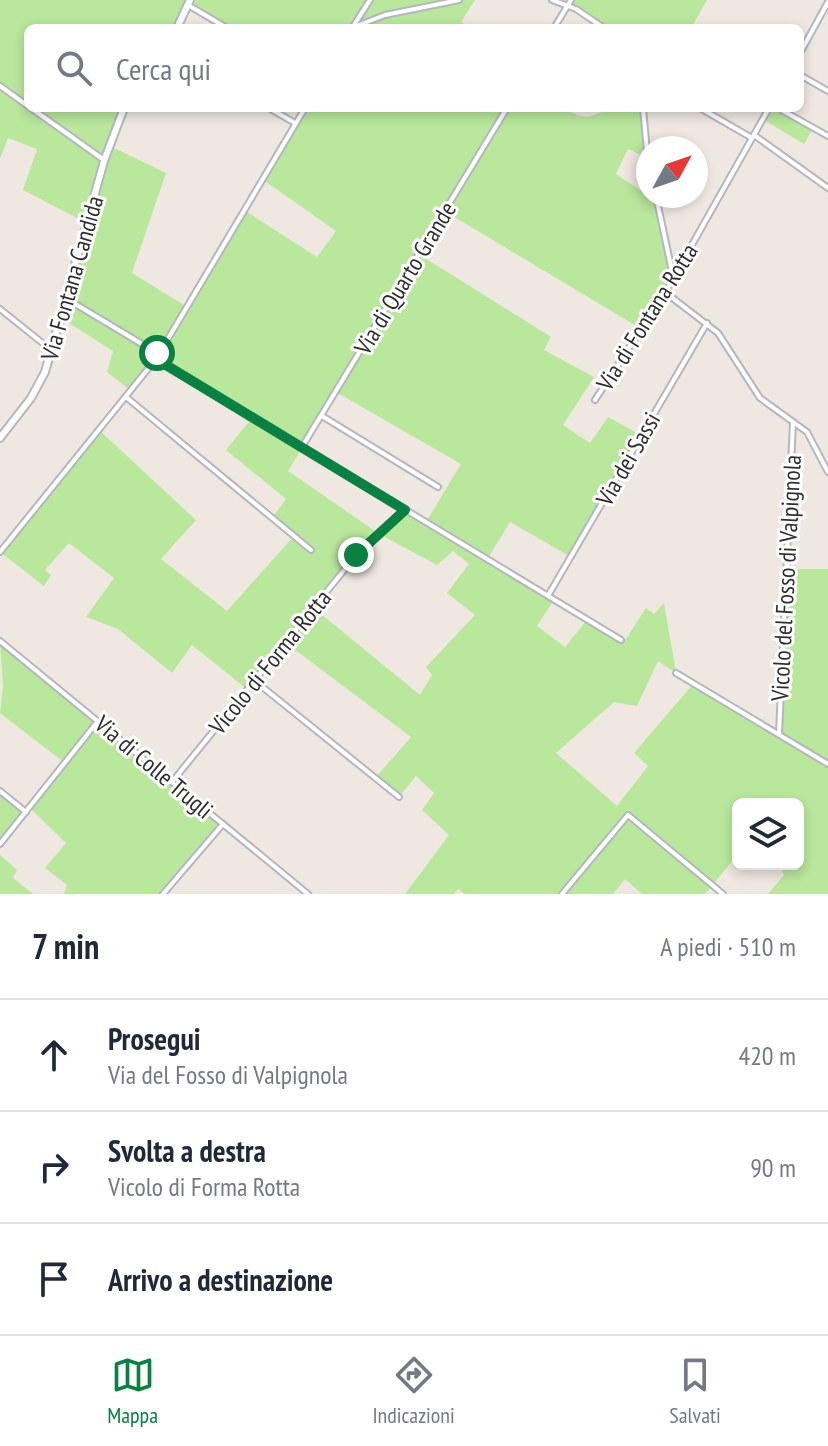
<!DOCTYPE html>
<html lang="it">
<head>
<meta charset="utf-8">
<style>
	body { margin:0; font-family:"PT Sans Narrow",sans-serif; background:#f6f6f7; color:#1f2937 }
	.controls { position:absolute; right:24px; bottom:24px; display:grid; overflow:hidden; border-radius:12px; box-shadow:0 4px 12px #0003 }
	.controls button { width:72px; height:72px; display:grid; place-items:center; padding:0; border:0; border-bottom:2px solid #e0e1e3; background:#fff; color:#1f2937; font:40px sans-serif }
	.compass { position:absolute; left:636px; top:136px; width:72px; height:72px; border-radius:50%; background:#fff; box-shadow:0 4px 12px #0003; rotate:50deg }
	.stop { position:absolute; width:24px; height:24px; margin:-18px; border:6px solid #0b8043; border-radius:50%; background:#fff }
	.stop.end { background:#0b8043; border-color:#fff; box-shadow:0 2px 8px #0008 }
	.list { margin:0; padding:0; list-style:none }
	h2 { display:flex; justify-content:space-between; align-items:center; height:104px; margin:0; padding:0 32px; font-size:34px }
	h2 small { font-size:26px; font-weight:400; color:#747a83 }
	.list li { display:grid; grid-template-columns:52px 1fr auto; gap:24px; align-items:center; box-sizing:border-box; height:112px; padding:0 32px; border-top:2px solid #e0e1e3 }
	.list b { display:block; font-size:30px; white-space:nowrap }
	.list p { margin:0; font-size:26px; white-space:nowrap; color:#747a83 }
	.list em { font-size:26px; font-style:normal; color:#747a83 }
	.icon { flex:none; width:44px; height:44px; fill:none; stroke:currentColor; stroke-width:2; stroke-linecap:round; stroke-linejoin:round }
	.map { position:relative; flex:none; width:828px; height:894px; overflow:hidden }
	.search { position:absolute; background:#fff; box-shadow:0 4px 12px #0003; left:24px; right:24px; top:24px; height:88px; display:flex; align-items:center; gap:20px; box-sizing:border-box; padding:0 28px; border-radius:12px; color:#747a83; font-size:30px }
	.sheet { height:440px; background:#fff }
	nav { display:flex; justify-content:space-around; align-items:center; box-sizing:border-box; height:112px; border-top:2px solid #e0e1e3; background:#fff; font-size:22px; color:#747a83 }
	nav a { display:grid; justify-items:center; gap:4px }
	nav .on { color:#0b8043 }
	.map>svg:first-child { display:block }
</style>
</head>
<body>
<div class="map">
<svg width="828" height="894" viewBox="0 0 828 894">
	<rect width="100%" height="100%" fill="#efe8e1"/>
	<g fill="#b9e79c" fill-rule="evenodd">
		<path d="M0 0H475L461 22 470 28H227L188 5 177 28H28V108H124L110 146 166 173 132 273 184 305 170 331 244 210 317 257 336 231 262 179 305 108H563C593 125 590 112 617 108 625 107 635 108 643 108L648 158 628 149 616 174 657 201 673 278 638 327 446 212 420 255 551 337 544 350 594 377 563 425 590 443 608 417 642 436 571 557 510 522 488 558 555 598 537 626 565 647 588 619 624 642 646 608 654 614 664 603 676 673 658 661 637 706 614 702 556 753 617 806 648 766 634 753 694 683 778 733 787 569H828V894H768L784 875 779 864H798V804H738V854L705 894H642L625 879 613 894H465L458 889 454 894H405L449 835 422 810 434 793 416 776 399 797 375 778 411 737 286 643 248 690 192 645 172 673 118 629 86 617 114 578 69 543 45 570 51 575 44 586 0 552 100 431 196 520 161 559 227 611 294 536 272 518 286 499 226 450 252 418 156 359 131 391 107 372 113 351 61 318 87 223 23 190 37 149 8 138 0 159ZM336 392 461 464 426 522 405 510 378 533 288 471ZM379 534 437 565 453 551 469 564 447 593 475 615 426 667 432 675 420 695 321 614 311 612Z"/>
		<path d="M573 0H707L691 28H608L573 5Z"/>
		<path d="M773 108 812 130 804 144 764 120Z"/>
		<path d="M0 641 223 824 163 894H64L67 885 45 868 66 843 30 808 65 763 0 713 3 686Z"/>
		<path d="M0 791 26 812 0 844Z"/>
		<path d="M0 855 17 870 13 878 33 894H0Z"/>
	</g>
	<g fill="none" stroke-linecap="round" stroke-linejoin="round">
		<defs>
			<g id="minor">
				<path d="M552 0 576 9 604 28"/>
				<path d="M188 5 227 28"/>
				<path d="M354 25 370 0"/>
				<path d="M354 27 385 15 459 0"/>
				<path d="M554 28 571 0"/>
				<path d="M800 53 828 2"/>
				<path d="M800 75 828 91"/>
				<path d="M0 86 28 106"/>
				<path d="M31 108 104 160"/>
				<path d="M269 108 295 123"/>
				<path d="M643 108 648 162"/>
				<path d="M700 108 752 138"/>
				<path d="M778 108 828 136"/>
				<path d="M754 135 828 188"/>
				<path d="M656 196 673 276"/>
				<path d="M666 293 718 333 760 398 807 432 828 472"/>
				<path d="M67 299 157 353"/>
				<path d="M0 309 50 349"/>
				<path d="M156 359 621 640"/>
				<path d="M126 397 311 550"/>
				<path d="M595 400 666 291 769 108"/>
				<path d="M322 416 438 487"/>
				<path d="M302 447 507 108"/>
				<path d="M0 552 156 359 305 108"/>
				<path d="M549 594 707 323"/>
				<path d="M0 641 308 894"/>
				<path d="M676 673 828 764"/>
				<path d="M255 681 399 797"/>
				<path d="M779 734 793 422"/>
				<path d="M172 782 358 553 404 511"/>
				<path d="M0 791 26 812"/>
				<path d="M0 844 98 721"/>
				<path d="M163 894 223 824"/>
				<path d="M562 894 628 815 723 894"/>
			</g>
			<g id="secondary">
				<path d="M177 28 190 0"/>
				<path d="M0 438 31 398 45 372 104 161 124 108"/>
			</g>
		</defs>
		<use href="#minor" stroke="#b4b7c1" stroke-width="8"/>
		<use href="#secondary" stroke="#b4b7c1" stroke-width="10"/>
		<use href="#minor" stroke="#fff" stroke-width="4"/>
		<use href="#secondary" stroke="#fff" stroke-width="6"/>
	</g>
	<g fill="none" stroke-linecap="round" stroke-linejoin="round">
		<path stroke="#0b8043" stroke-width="10" d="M157 353 156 359 405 510 356 555"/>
	</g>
	<g text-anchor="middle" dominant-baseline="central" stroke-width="6" stroke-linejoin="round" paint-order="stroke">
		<g font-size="24" fill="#2e2e2e" stroke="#fff">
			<text transform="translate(72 278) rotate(-74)">Via Fontana Candida</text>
			<text transform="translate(405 278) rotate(-59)">Via di Quarto Grande</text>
			<text transform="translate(647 317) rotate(-58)">Via di Fontana Rotta</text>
			<text transform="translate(628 459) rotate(-60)">Via dei Sassi</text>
			<text transform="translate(786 578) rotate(-87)">Vicolo del Fosso di Valpignola</text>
			<text transform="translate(270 662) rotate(-51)">Vicolo di Forma Rotta</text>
			<text transform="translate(154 767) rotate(40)">Via di Colle Trugli</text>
		</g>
	</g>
</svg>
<div class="controls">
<button><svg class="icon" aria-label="layers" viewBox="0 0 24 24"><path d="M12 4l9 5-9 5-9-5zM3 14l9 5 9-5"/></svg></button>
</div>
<svg class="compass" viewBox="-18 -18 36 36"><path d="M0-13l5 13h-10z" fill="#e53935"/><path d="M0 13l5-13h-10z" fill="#747a83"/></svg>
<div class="stop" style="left:157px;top:353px"></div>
<div class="stop end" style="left:356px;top:555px"></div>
<div class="search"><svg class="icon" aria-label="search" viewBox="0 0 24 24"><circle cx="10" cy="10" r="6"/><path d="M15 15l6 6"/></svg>Cerca qui</div>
</div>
<section class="sheet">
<h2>7 min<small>A piedi · 510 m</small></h2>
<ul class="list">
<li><svg class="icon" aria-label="ahead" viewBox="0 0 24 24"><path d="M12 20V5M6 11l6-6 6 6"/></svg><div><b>Prosegui</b><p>Via del Fosso di Valpignola</p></div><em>420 m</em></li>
<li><svg class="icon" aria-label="right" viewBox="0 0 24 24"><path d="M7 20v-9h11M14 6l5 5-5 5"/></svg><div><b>Svolta a destra</b><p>Vicolo di Forma Rotta</p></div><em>90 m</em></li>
<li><svg class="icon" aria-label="arrive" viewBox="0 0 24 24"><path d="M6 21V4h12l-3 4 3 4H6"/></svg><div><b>Arrivo a destinazione</b></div></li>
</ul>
</section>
<nav>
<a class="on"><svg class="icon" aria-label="map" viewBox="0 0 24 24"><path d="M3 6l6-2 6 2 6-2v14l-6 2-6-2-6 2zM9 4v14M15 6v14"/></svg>Mappa</a>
<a><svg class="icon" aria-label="directions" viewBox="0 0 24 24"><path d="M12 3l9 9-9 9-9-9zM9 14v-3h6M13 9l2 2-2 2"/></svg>Indicazioni</a>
<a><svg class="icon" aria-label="saved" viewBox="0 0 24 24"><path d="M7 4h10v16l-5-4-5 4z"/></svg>Salvati</a>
</nav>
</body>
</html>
